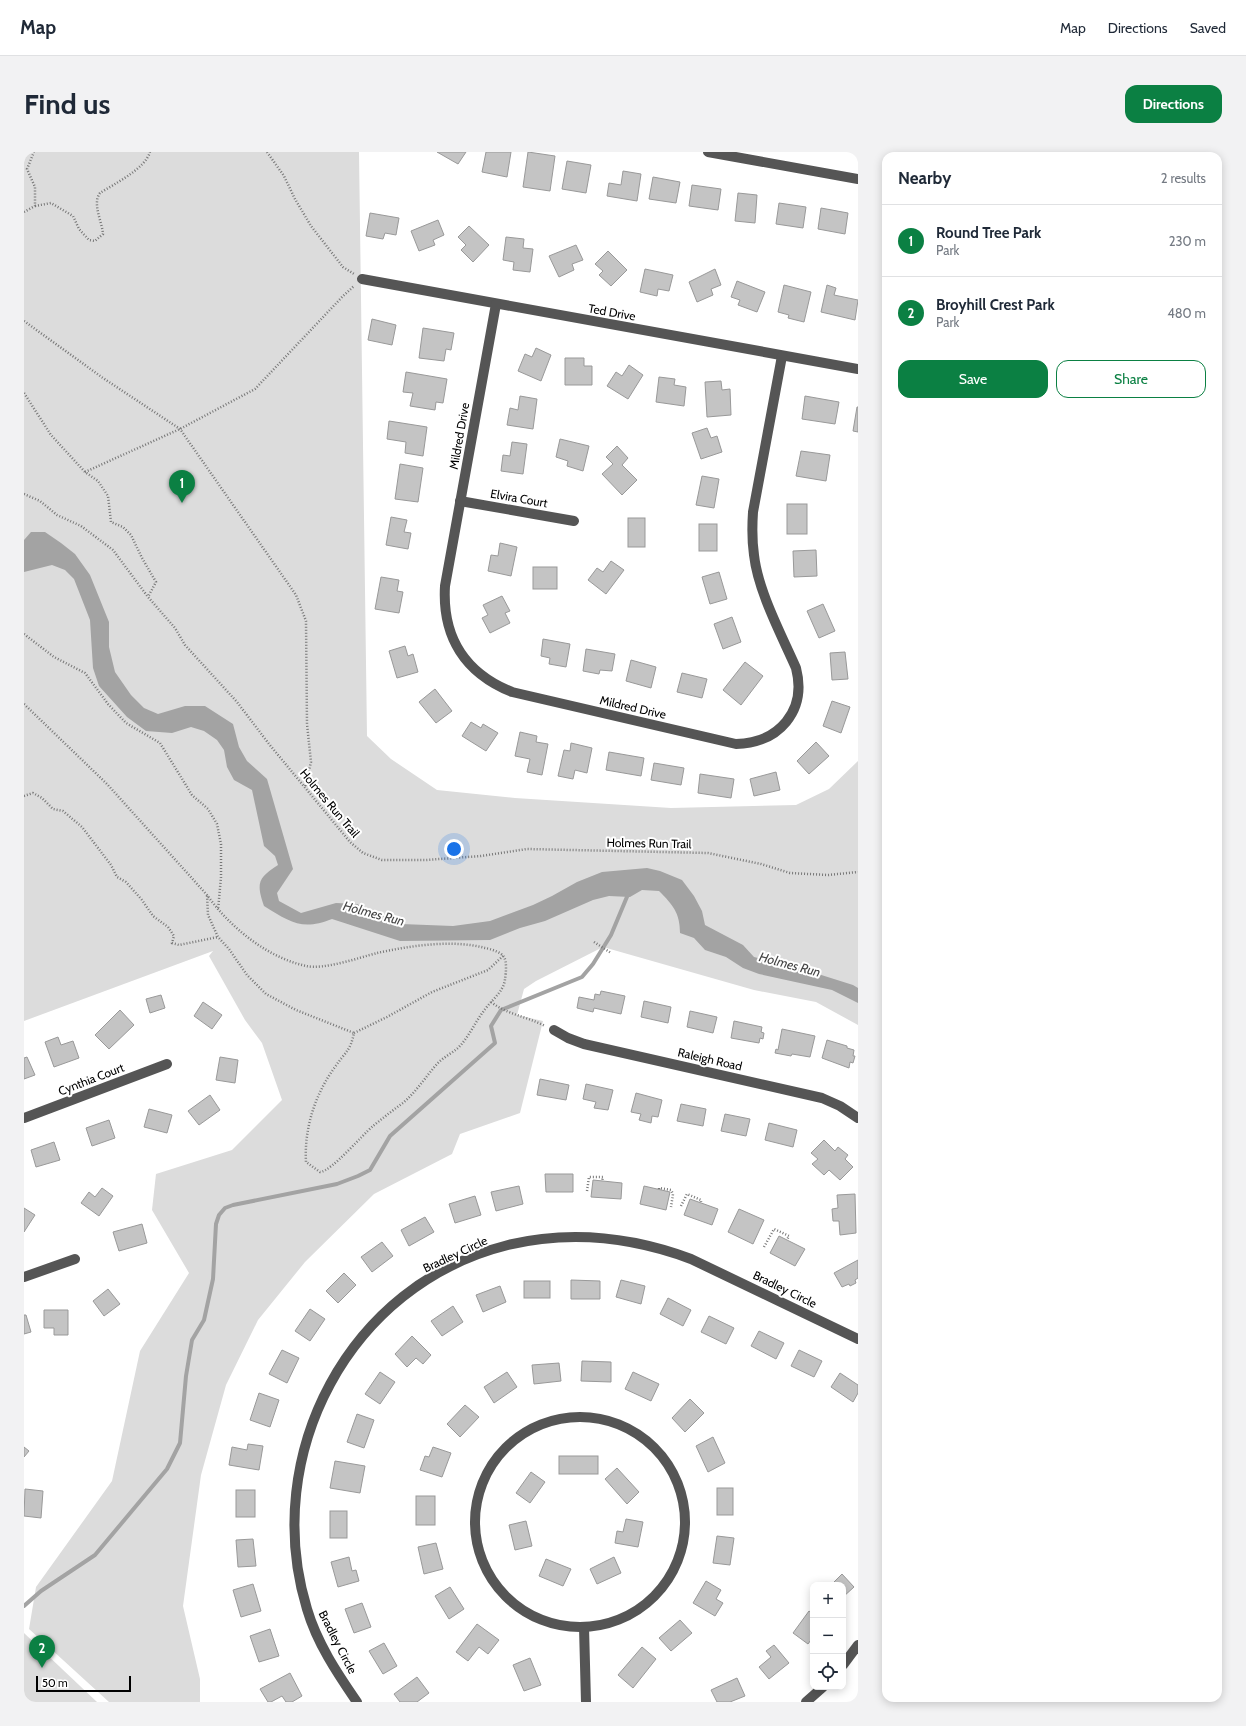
<!DOCTYPE html>
<html lang="en">
<head>
<meta charset="utf-8">
<style>
	body { margin:0; font-family:Cabin,sans-serif; background:#f2f2f3; color:#1f2937 }
	.controls { position:absolute; right:12px; bottom:12px; display:grid; overflow:hidden; border-radius:8px; box-shadow:0 2px 10px #0003 }
	.controls button { width:36px; height:36px; display:grid; place-items:center; padding:0; border:0; border-bottom:1px solid #e0e1e3; background:#fff; color:#1f2937; font:20px sans-serif }
	.scale { position:absolute; left:12px; bottom:10px; width:95px; box-sizing:border-box; padding-left:4px; border:2px solid #000; border-top:0; font-size:11px; line-height:14px; white-space:nowrap; color:#000; -webkit-text-stroke:3px #fff; paint-order:stroke }
	.you { position:absolute; left:430px; top:697px; width:14px; height:14px; margin:-10px; border:3px solid #fff; border-radius:50%; background:#1a73e8; box-shadow:0 0 0 6px #1a73e833 }
	.badge { display:grid; place-items:center; width:26px; height:26px; border-radius:50%; background:#0b8043; color:#fff; font-size:13px; font-weight:700 }
	.pin { position:absolute; translate:-50% -33px; filter:drop-shadow(0 1px 2px #0008) }
	.pin::after { content:''; position:absolute; top:21px; width:14px; height:12px; background:inherit; clip-path:polygon(0 0,100% 0,50% 100%) }
	.list { margin:0; padding:0; list-style:none }
	h2 { display:flex; justify-content:space-between; align-items:center; height:52px; margin:0; padding:0 16px; font-size:17px }
	h2 small { font-size:13px; font-weight:400; color:#747a83 }
	.list li { display:grid; grid-template-columns:26px 1fr auto; gap:12px; align-items:center; box-sizing:border-box; height:72px; padding:0 16px; border-top:1px solid #e0e1e3 }
	.list b { display:block; font-size:15px; white-space:nowrap }
	.list p { margin:0; font-size:13px; white-space:nowrap; color:#747a83 }
	.list em { font-size:13px; font-style:normal; color:#747a83 }
	.actions { display:flex; gap:8px; padding:12px 16px }
	.actions a { flex:1; padding:9px 0; border:1px solid #0b8043; border-radius:12px; text-align:center; font-size:14px; color:#0b8043 }
	.actions .main { background:#0b8043; color:#fff }
	.icon { flex:none; width:22px; height:22px; fill:none; stroke:currentColor; stroke-width:2; stroke-linecap:round; stroke-linejoin:round }
	.map { position:relative; flex:none; width:834px; height:1550px; overflow:hidden; border-radius:12px }
	header { display:flex; align-items:center; gap:24px; box-sizing:border-box; height:56px; padding:0 20px; background:#fff; border-bottom:1px solid #e0e1e3 }
	header strong { font-size:19px }
	nav { display:flex; gap:22px; margin-inline-start:auto; font-size:14px }
	.intro { display:flex; align-items:center; justify-content:space-between; box-sizing:border-box; height:96px; padding:0 24px }
	h1 { margin:0; font-size:28px }
	.button { padding:10px 18px; border-radius:12px; background:#0b8043; color:#fff; font-size:14px; font-weight:700 }
	main { display:flex; gap:24px; padding:0 24px }
	aside { flex:1; background:#fff; border-radius:12px; box-shadow:0 2px 10px #0003 }
	.map>svg:first-child { display:block }
</style>
</head>
<body>
<header>
<strong>Map</strong>
<nav><a>Map</a><a>Directions</a><a>Saved</a></nav>
</header>
<div class="intro"><h1>Find us</h1><a class="button">Directions</a></div>
<main>
<div class="map">
<svg width="834" height="1550" viewBox="0 0 834 1550">
	<rect width="100%" height="100%" fill="#fff"/>
	<g fill="#dcdcdc">
		<path d="M0 0H335L343 584 367 607 413 638 491 646 647 656 772 653 805 637 834 609V873L792 850 730 838 579 795 512 829 500 837 493 863 519 869 496 961 436 982 428 1002 350 1042 281 1110 234 1168 202 1233 177 1323 159 1454 176 1527V1550H85L5 1477 12 1435 88 1329 116 1199 165 1121 128 1058 132 1022 208 998 258 948 238 891 221 868 185 804 189 799 0 869Z"/>
		<path d="M0 1481 73 1550H0Z"/>
	</g>
	<path fill="#a3a3a3" d="M7 380H21L37 391 51 402 66 423 85 470V495L91 520 107 543 120 556 134 562 161 554H181L209 572 215 595 223 609 243 627 269 717 253 741 255 749 277 761 312 751 333 752 377 772 429 774 466 769 509 753 528 744 553 730 578 720 623 716 636 719 658 728 670 744 678 759 681 773 719 793 730 805 772 815 829 833 834 836V851L808 838 735 822 719 816 702 805 681 798 670 786 656 781C656 761 649 753 635 739L618 738 606 745 585 744 569 748 521 769 496 776 466 788 376 789 308 767C278 779 266 770 240 754 232 731 234 726 254 713L251 704 240 694 228 638 210 628 203 615 200 598 193 588 180 579 167 575 148 581 122 579 103 565 75 534 69 516 66 468 50 427 41 418 28 413 0 420V388Z"/>
	<g fill="none" stroke-linecap="round" stroke-linejoin="round">
		<path stroke="#a3a3a3" stroke-width="4" d="M0 1454 17 1439 71 1403 143 1317 156 1291 162 1224 168 1188 180 1168 189 1127 192 1072 195 1063 201 1056 209 1053 313 1032 334 1024 346 1018 366 984 471 891 467 874 477 858 558 825 569 812 587 783 605 740"/>
	</g>
	<g fill="#c4c4c4" stroke="#999">
		<path d="M413 0H442L434 12Z"/>
		<path d="M462 0H487L483 25 458 20Z"/>
		<path d="M504 0 531 4 526 39 499 35Z"/>
		<path d="M543 9 567 13 562 41 538 37Z"/>
		<path d="M599 19 617 22 613 49 583 44 585 31 597 33Z"/>
		<path d="M629 25 656 30 652 51 625 47Z"/>
		<path d="M668 33 697 37 694 58 665 54Z"/>
		<path d="M714 41 733 43 731 71 711 69Z"/>
		<path d="M755 51 782 55 779 76 752 72Z"/>
		<path d="M797 56 824 61 821 82 794 77Z"/>
		<path d="M346 61 375 66 372 83 361 81 359 87 342 84Z"/>
		<path d="M414 68 420 83 409 88 411 93 395 99 387 79Z"/>
		<path d="M445 74 465 93 449 110 437 98 442 93 434 85Z"/>
		<path d="M482 85 500 87 499 96 509 97 506 120 489 118 490 110 479 108Z"/>
		<path d="M552 93 559 108 548 112 550 118 535 125 525 104Z"/>
		<path d="M584 99 603 118 587 134 575 123 579 119 571 112Z"/>
		<path d="M621 117 649 123 645 139 634 137 633 144 616 140Z"/>
		<path d="M691 117 697 133 687 137 689 143 673 150 665 130Z"/>
		<path d="M713 129 741 140 733 160 714 153 716 148 707 145Z"/>
		<path d="M760 133 787 140 780 170 764 166 765 163 754 160Z"/>
		<path d="M803 133 812 136 810 143 834 148 831 168 797 160Z"/>
		<path d="M348 167 372 173 368 193 344 188Z"/>
		<path d="M399 176 430 181 427 198 422 197 420 209 395 206Z"/>
		<path d="M512 196 527 203 517 229 494 219 501 202 508 205Z"/>
		<path d="M541 206H560V214H568V233H541Z"/>
		<path d="M605 213 619 223 604 247 583 234 592 220 598 224Z"/>
		<path d="M382 220 423 227 419 251 412 250 411 258 386 254 389 241 379 240Z"/>
		<path d="M635 225 651 227 650 233 662 235 660 254 632 250Z"/>
		<path d="M697 229 698 238 706 237 707 263 683 265 681 230Z"/>
		<path d="M496 244 513 247 509 277 483 273 486 256 494 258Z"/>
		<path d="M781 244 815 250 811 272 778 267Z"/>
		<path d="M833 255H834V280L829 279Z"/>
		<path d="M365 269 403 275 399 304 381 301 382 290 363 287Z"/>
		<path d="M683 276 687 286 693 284 698 300 677 307 668 281Z"/>
		<path d="M536 287 565 294 559 319 543 314 544 309 532 305Z"/>
		<path d="M488 290 503 292 499 322 477 319 479 303 486 304Z"/>
		<path d="M593 294 604 306 598 313 613 328 598 343 578 322 589 312 582 305Z"/>
		<path d="M777 299 806 303 802 329 772 324Z"/>
		<path d="M376 312 399 316 394 350 371 347Z"/>
		<path d="M678 324 695 327 690 356 672 353Z"/>
		<rect x="763" y="352" width="20" height="30"/>
		<path d="M367 365 383 368 380 380 387 381 384 397 362 393Z"/>
		<rect x="604" y="366" width="17" height="29"/>
		<rect x="675" y="372" width="18" height="27"/>
		<path d="M476 391 493 395 487 424 464 419 467 403 474 404Z"/>
		<path d="M792 398 793 424 770 425 769 399Z"/>
		<path d="M587 409 600 418 582 442 564 428 573 416 579 420Z"/>
		<rect x="509" y="415" width="24" height="22"/>
		<path d="M695 420 703 447 686 452 678 425Z"/>
		<path d="M357 425 375 428 373 439 379 440 375 461 351 457Z"/>
		<path d="M478 444 486 459 481 461 486 471 466 481 458 466 464 463 459 453Z"/>
		<path d="M799 452 811 479 795 486 783 459Z"/>
		<path d="M708 465 717 490 699 497 690 472Z"/>
		<path d="M519 487 546 492 542 515 525 512 526 506 517 504Z"/>
		<path d="M381 494 384 504 389 502 394 520 373 526 365 499Z"/>
		<path d="M562 497 591 502 588 519 576 518 575 522 559 519Z"/>
		<path d="M821 500 824 527 808 528 806 501Z"/>
		<path d="M607 508 632 515 627 536 602 529Z"/>
		<path d="M721 510 739 524 717 553 699 538Z"/>
		<path d="M658 521 683 527 678 546 653 540Z"/>
		<path d="M411 537 428 559 412 571 395 550Z"/>
		<path d="M808 549 826 555 817 581 799 574Z"/>
		<path d="M447 570 457 576 459 572 474 581 462 599 438 584Z"/>
		<path d="M496 580 513 584 512 590 524 592 518 623 503 620 506 607 491 604Z"/>
		<path d="M792 590 805 604 785 622 773 609Z"/>
		<path d="M547 591 568 596 563 621 551 618 549 627 534 624 540 598 546 599Z"/>
		<path d="M585 600 620 606 617 624 582 618Z"/>
		<path d="M630 611 660 616 657 633 627 628Z"/>
		<path d="M752 620 756 638 730 644 726 627Z"/>
		<path d="M676 622 710 627 707 646 674 641Z"/>
		<path d="M577 839 601 844 597 862 570 856 569 860 553 856 555 845 570 848 571 842 576 843Z"/>
		<path d="M137 843 141 856 126 861 122 847Z"/>
		<path d="M620 849 647 855 644 871 617 865Z"/>
		<path d="M179 850 198 863 188 877 170 864Z"/>
		<path d="M96 858 110 873 85 897 71 883Z"/>
		<path d="M666 859 693 865 689 881 663 875Z"/>
		<path d="M710 869 738 875 737 880 740 881 739 887 736 886 735 891 707 886Z"/>
		<path d="M758 877 791 884 786 905 768 902 767 904 751 901 752 897 754 898Z"/>
		<path d="M34 885 37 893 49 889 55 906 30 915 21 890Z"/>
		<path d="M803 888 823 894V896L830 898 829 904H831L829 911 826 910 825 916 798 906Z"/>
		<path d="M3 905 11 923 0 927V906Z"/>
		<path d="M196 905 214 908 211 931 192 928Z"/>
		<path d="M516 927 545 933 542 948 513 943Z"/>
		<path d="M562 932 589 938 584 958 570 956 572 950 559 947Z"/>
		<path d="M612 941 638 948 634 965 628 964 627 971 615 968 617 962 607 960Z"/>
		<path d="M186 943 196 958 175 973 164 959Z"/>
		<path d="M657 952 682 957 679 974 653 969Z"/>
		<path d="M125 957 148 963 143 981 120 975Z"/>
		<path d="M701 962 726 967 722 984 697 979Z"/>
		<path d="M85 968 91 986 68 994 62 976Z"/>
		<path d="M745 971 773 978 769 995 741 988Z"/>
		<path d="M800 988 811 999 814 995 824 1003 821 1007 829 1015 816 1028 805 1018 800 1023 788 1012 794 1007 787 1001Z"/>
		<path d="M30 990 36 1008 12 1015 7 998Z"/>
		<path d="M521 1022H549V1040H522Z"/>
		<path d="M569 1028 598 1031 597 1047 567 1045Z"/>
		<path d="M495 1034 499 1052 472 1059 467 1040Z"/>
		<path d="M620 1034 646 1040 642 1058 616 1052Z"/>
		<path d="M78 1036 89 1044 75 1064 57 1051 65 1040 71 1045Z"/>
		<path d="M831 1042 832 1081 816 1083 815 1069H809L808 1057 814 1056 813 1043Z"/>
		<path d="M451 1044 457 1063 431 1071 425 1052Z"/>
		<path d="M666 1047 694 1057 688 1073 660 1063Z"/>
		<path d="M0 1056 11 1063 0 1080Z"/>
		<path d="M715 1057 740 1068 729 1092 704 1080Z"/>
		<path d="M401 1065 410 1080 385 1094 377 1078Z"/>
		<path d="M118 1072 123 1091 95 1099 89 1080Z"/>
		<path d="M755 1084 781 1097 771 1114 746 1101Z"/>
		<path d="M358 1090 369 1104 348 1120 337 1105Z"/>
		<path d="M834 1108V1126L831 1128 832 1131 826 1134 825 1132 818 1135 810 1121Z"/>
		<path d="M320 1121 332 1133 314 1151 302 1139Z"/>
		<path d="M547 1128 576 1129V1147H547Z"/>
		<path d="M597 1128 621 1134 617 1152 592 1145Z"/>
		<rect x="500" y="1129" width="26" height="17"/>
		<path d="M476 1134 482 1150 459 1160 452 1143Z"/>
		<path d="M84 1137 96 1152 80 1164 69 1149Z"/>
		<path d="M644 1146 667 1158 659 1174 636 1162Z"/>
		<path d="M429 1154 439 1170 418 1184 407 1169Z"/>
		<path d="M286 1157 301 1167 286 1189 271 1179Z"/>
		<path d="M20 1158H44V1183H30V1176H20Z"/>
		<path d="M0 1163H2L7 1180 0 1182Z"/>
		<path d="M685 1164 710 1176 702 1192 677 1180Z"/>
		<path d="M735 1179 760 1191 752 1207 727 1194Z"/>
		<path d="M388 1184 407 1203 399 1212 392 1206 383 1215 371 1202Z"/>
		<path d="M258 1198 275 1206 263 1231 245 1222Z"/>
		<path d="M775 1198 798 1209 790 1225 767 1214Z"/>
		<path d="M558 1209 587 1210V1230L557 1229Z"/>
		<path d="M535 1211 537 1229 510 1232 508 1213Z"/>
		<path d="M356 1220 371 1230 356 1252 341 1242Z"/>
		<path d="M483 1220 493 1235 470 1251 460 1235Z"/>
		<path d="M609 1220 635 1232 627 1249 601 1237Z"/>
		<path d="M816 1221 834 1233V1241L829 1250 807 1235Z"/>
		<path d="M235 1241 255 1248 246 1275 226 1268Z"/>
		<path d="M666 1247 680 1261 661 1280 648 1266Z"/>
		<path d="M441 1253 455 1265 436 1285 423 1272Z"/>
		<path d="M333 1262 350 1268 340 1296 323 1290Z"/>
		<path d="M689 1285 701 1311 684 1320 672 1294Z"/>
		<path d="M224 1292 239 1294 235 1318 205 1313 208 1295 223 1298Z"/>
		<path d="M0 1295 5 1299 0 1305Z"/>
		<path d="M409 1295 427 1301 418 1325 396 1318 401 1304 405 1305Z"/>
		<rect x="535" y="1304" width="39" height="18"/>
		<path d="M311 1309 341 1314 336 1341 306 1336Z"/>
		<path d="M593 1316 615 1340 603 1352 581 1327Z"/>
		<path d="M507 1320 521 1330 506 1351 492 1341Z"/>
		<rect x="693" y="1336" width="16" height="27"/>
		<path d="M1 1337 19 1339 17 1366 0 1364Z"/>
		<rect x="212" y="1338" width="19" height="27"/>
		<rect x="392" y="1344" width="19" height="29"/>
		<rect x="306" y="1359" width="17" height="27"/>
		<path d="M602 1367 619 1370 614 1395 591 1391 593 1379 599 1380Z"/>
		<path d="M502 1369 508 1394 491 1398 485 1373Z"/>
		<path d="M693 1384 710 1386 706 1413 689 1411Z"/>
		<path d="M229 1387 232 1414 214 1415 212 1388Z"/>
		<path d="M412 1391 419 1417 400 1422 394 1395Z"/>
		<path d="M325 1405 328 1419 332 1418 335 1429 314 1435 307 1410Z"/>
		<path d="M590 1405 597 1421 573 1432 566 1417Z"/>
		<path d="M522 1407 547 1417 539 1434 515 1424Z"/>
		<path d="M818 1422 830 1435 819 1445V1433H807Z"/>
		<path d="M682 1429 697 1438 692 1447 699 1451 691 1464 669 1451Z"/>
		<path d="M229 1432 237 1459 217 1465 209 1438Z"/>
		<path d="M426 1435 440 1457 425 1467 411 1444Z"/>
		<path d="M338 1451 347 1475 330 1481 321 1457Z"/>
		<path d="M785 1459 789 1462V1485L784 1492 769 1481Z"/>
		<path d="M656 1468 668 1481 647 1499 635 1486Z"/>
		<path d="M453 1472 475 1488 464 1502 455 1495 444 1509 432 1500Z"/>
		<path d="M246 1477 255 1504 235 1510 226 1484Z"/>
		<path d="M360 1491 373 1514 359 1522 345 1499Z"/>
		<path d="M750 1493 765 1511 745 1527 735 1515 747 1505 742 1499Z"/>
		<path d="M618 1495 632 1507 609 1536 594 1523Z"/>
		<path d="M506 1506 517 1533 500 1539 489 1513Z"/>
		<path d="M266 1521 278 1544 268 1550H262L258 1544 247 1550H244L236 1537Z"/>
		<path d="M393 1525 405 1541 393 1550H376L370 1542Z"/>
		<path d="M713 1526 721 1544 706 1550H693L687 1538Z"/>
	</g>
	<g fill="none" stroke-linecap="round" stroke-linejoin="round">
		<g stroke="#777" stroke-width="2.5" stroke-dasharray="1 2" stroke-linecap="butt">
			<path d="M243 0 260 24 271 47 287 74 319 115 330 122"/>
			<path d="M11 54 27 51 49 64 55 77 65 88 71 89 79 82C78 69 68 52 76 41 90 32 121 17 126 0"/>
			<path d="M0 60 11 54V35L3 17 10 0"/>
			<path d="M0 169 79 226 156 277 272 443 282 469 283 572 287 610 281 635"/>
			<path d="M0 241 27 283 61 320 74 329 84 344 87 370 99 375 107 383 118 406 132 430 124 445"/>
			<path d="M61 320 156 277 231 237 319 144 330 134"/>
			<path d="M0 342 16 349 33 363 57 374 89 398 124 445 151 476 161 493 213 550 245 592 326 690 339 701 358 708H402L457 704 503 697 684 701 737 712 766 721 804 723 834 720"/>
			<path d="M0 482 30 505 61 521 84 552 102 571 136 591 168 643 184 657 193 672 197 692V725L194 758"/>
			<path d="M0 552 83 632 183 743C206 775 242 805 282 814 300 818 334 806 353 801 385 794 428 787 461 796 467 797 477 800 480 805 483 810 482 821 481 827 480 840 466 849 459 860 450 872 445 885 434 896 428 901 420 905 414 911 402 924 393 939 379 951 369 958 359 966 349 974 338 983 308 1019 296 1020L282 1010C280 977 291 942 311 915 321 900 326 900 330 881L272 858 242 842 223 823 205 797 194 785 184 763 183 743"/>
			<path d="M0 644 9 641 18 646 29 657 39 659 58 675 87 713 93 725 102 730 118 748 129 764 144 775 150 784 148 791 155 793 194 785"/>
			<path d="M570 790 587 801"/>
			<path d="M467 850C484 863 502 864 521 874"/>
			<path d="M330 881 363 865 408 840 464 818 479 804"/>
			<path d="M635 1037V1036L647 1038 649 1042 647 1055"/>
			<path d="M563 1039 565 1025H579L578 1029"/>
			<path d="M657 1054 663 1042 677 1048V1050"/>
			<path d="M740 1095 750 1077 765 1084 763 1088"/>
		</g>
		<g stroke="#555" stroke-width="10">
			<path d="M684 0 834 27"/>
			<path d="M338 127 834 217"/>
			<path d="M472 152 421 434C418 485 441 521 488 540L712 592C755 591 783 559 772 516 757 482 734 439 730 403 728 389 728 375 729 360L758 204"/>
			<path d="M436 349 550 369"/>
			<path d="M530 878 544 886 560 892 798 946 816 954 834 966"/>
			<path d="M0 966 143 912"/>
			<path d="M0 1125 51 1107"/>
			<circle cx="556" cy="1370" r="105"/>
			<path d="M560 1475 562 1550"/>
			<path d="M819 1513 834 1493"/>
			<path d="M333 1550C313 1521 293 1491 283 1457 236 1303 325 1132 484 1093 547 1078 608 1085 667 1107L834 1187"/>
			<path d="M782 1550 799 1535"/>
		</g>
	</g>
	<g text-anchor="middle" dominant-baseline="central" stroke-width="4" stroke-linejoin="round" paint-order="stroke">
		<g font-size="12" fill="#000" stroke="#fff">
			<text transform="translate(588 160) rotate(10)">Ted Drive</text>
			<text transform="translate(435 284) rotate(-80)">Mildred Drive</text>
			<text transform="translate(495 346) rotate(10)">Elvira Court</text>
			<text transform="translate(609 555) rotate(13)">Mildred Drive</text>
			<text transform="translate(306 651) rotate(50)">Holmes Run Trail</text>
			<text transform="translate(625 691) rotate(1)">Holmes Run Trail</text>
			<text transform="translate(686 907) rotate(13)">Raleigh Road</text>
			<text transform="translate(67 927) rotate(-21)">Cynthia Court</text>
			<text transform="translate(431 1102) rotate(-25)">Bradley Circle</text>
			<text transform="translate(761 1137) rotate(26)">Bradley Circle</text>
			<text transform="translate(314 1490) rotate(63)">Bradley Circle</text>
		</g>
		<g font-size="13" font-style="italic" fill="#444" stroke="#fff">
			<text transform="translate(350 761) rotate(15)">Holmes Run</text>
			<text transform="translate(766 812) rotate(15)">Holmes Run</text>
		</g>
	</g>
</svg>
<div class="controls">
<button>+</button>
<button>−</button>
<button><svg class="icon" aria-label="locate" viewBox="0 0 24 24"><circle cx="12" cy="12" r="6"/><path d="M12 2v4M12 18v4M2 12h4M18 12h4"/></svg></button>
</div>
<div class="scale">50 m</div>
<div class="you"></div>
<div class="pin badge" style="left:158px;top:351px">1</div>
<div class="pin badge" style="left:18px;top:1516px">2</div>
</div>
<aside>
<h2>Nearby<small>2 results</small></h2>
<ul class="list">
<li><span class="badge">1</span><div><b>Round Tree Park</b><p>Park</p></div><em>230 m</em></li>
<li><span class="badge">2</span><div><b>Broyhill Crest Park</b><p>Park</p></div><em>480 m</em></li>
</ul>
<div class="actions"><a class="main">Save</a><a>Share</a></div>
</aside>
</main>
</body>
</html>
